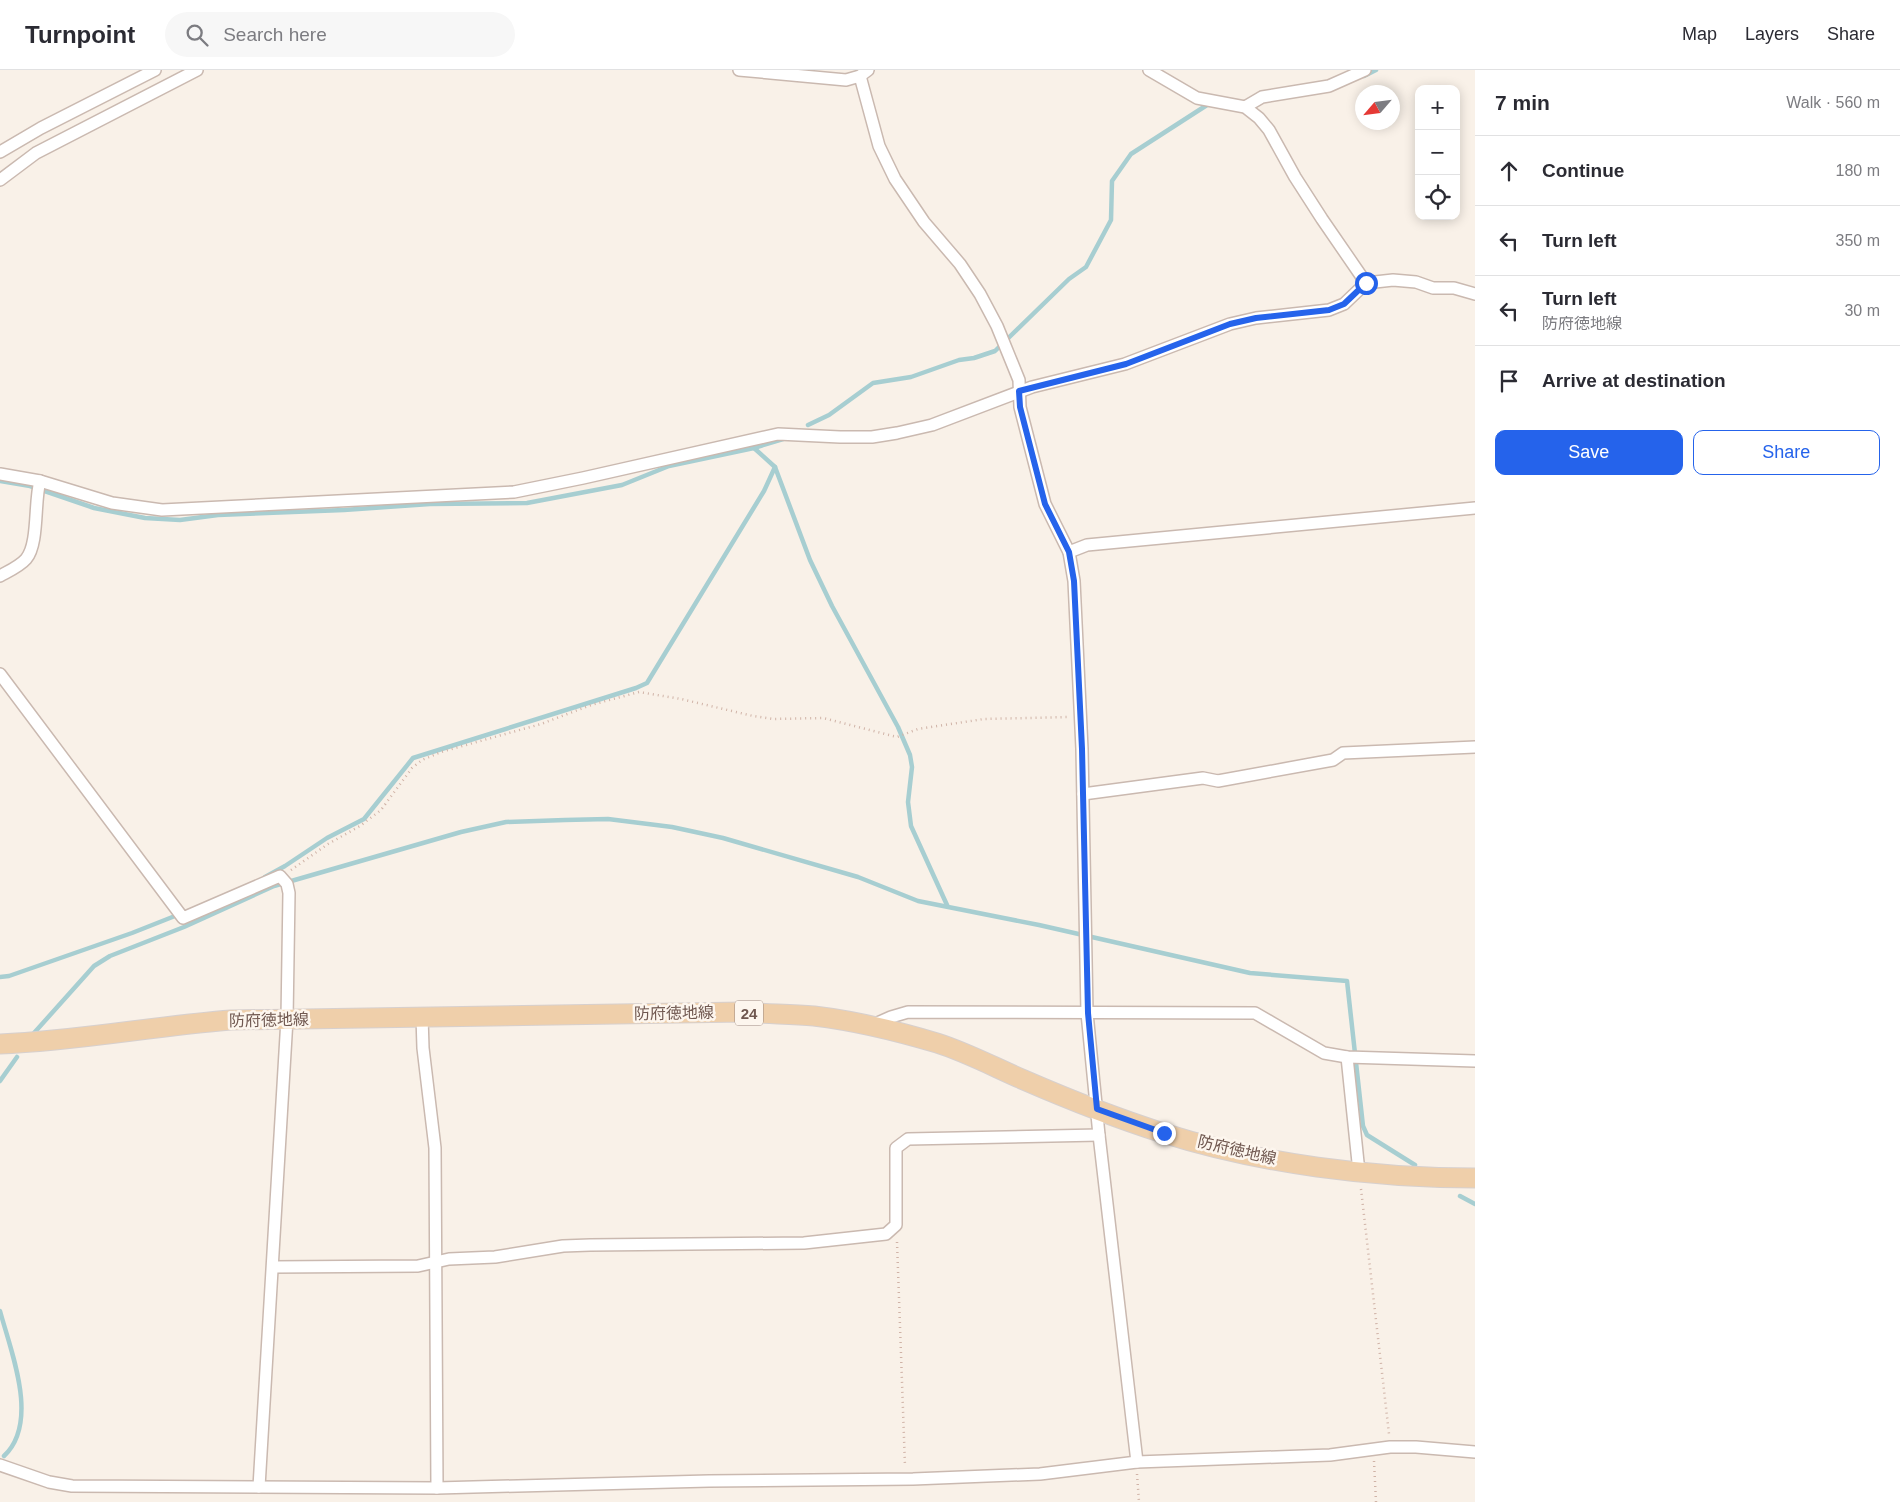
<!DOCTYPE html>
<html lang="en">
<head>
<meta charset="utf-8">
<style>
	body { margin:0; font-family:Arial,"Noto Sans JP",sans-serif; background:#f7f7f7; color:#2b2b33 }
	.controls { position:absolute; right:15px; top:15px; display:grid; overflow:hidden; border-radius:10px; box-shadow:0 2px 12px #0003 }
	.controls button { width:45px; height:45px; display:grid; place-items:center; padding:0; border:0; border-bottom:1px solid #e1e1e2; background:#fff; color:#2b2b33; font:25px sans-serif }
	.compass { position:absolute; left:1355px; top:15px; width:45px; height:45px; border-radius:50%; background:#fff; box-shadow:0 2px 12px #0003; rotate:242deg }
	.stop { position:absolute; width:15px; height:15px; margin:-11px; border:4px solid #2563eb; border-radius:50%; background:#fff }
	.stop.end { background:#2563eb; border-color:#fff; box-shadow:0 1px 5px #0008 }
	.list { margin:0; padding:0; list-style:none }
	h2 { display:flex; justify-content:space-between; align-items:center; height:65px; margin:0; padding:0 20px; font-size:21px }
	h2 small { font-size:16px; font-weight:400; color:#7c7c81 }
	.list li { display:grid; grid-template-columns:32px 1fr auto; gap:15px; align-items:center; box-sizing:border-box; height:70px; padding:0 20px; border-top:1px solid #e1e1e2 }
	.list b { display:block; font-size:19px; white-space:nowrap }
	.list p { margin:0; font-size:16px; white-space:nowrap; color:#7c7c81 }
	.list em { font-size:16px; font-style:normal; color:#7c7c81 }
	.actions { display:flex; gap:10px; padding:15px 20px }
	.actions a { flex:1; padding:11px 0; border:1px solid #2563eb; border-radius:10px; text-align:center; font-size:18px; color:#2563eb }
	.actions .main { background:#2563eb; color:#fff }
	.icon { flex:none; width:28px; height:28px; fill:none; stroke:currentColor; stroke-width:2; stroke-linecap:round; stroke-linejoin:round }
	.map { position:relative; flex:none; width:1475px; height:1432px; overflow:hidden }
	header { display:flex; align-items:center; gap:30px; box-sizing:border-box; height:70px; padding:0 25px; background:#fff; border-bottom:1px solid #e1e1e2 }
	header strong { font-size:24px }
	nav { display:flex; gap:28px; margin-inline-start:auto; font-size:18px }
	.search { width:350px; height:45px; background:#f7f7f7; display:flex; align-items:center; gap:12px; box-sizing:border-box; padding:0 18px; border-radius:28px; color:#7c7c81; font-size:19px }
	main { display:flex }
	aside { flex:1; background:#fff }
	.map>svg:first-child { display:block }
</style>
</head>
<body>
<header>
<strong>Turnpoint</strong>
<div class="search"><svg class="icon" aria-label="search" viewBox="0 0 24 24"><circle cx="10" cy="10" r="6"/><path d="M15 15l6 6"/></svg>Search here</div>
<nav><a>Map</a><a>Layers</a><a>Share</a></nav>
</header>
<main>
<div class="map">
<svg width="1475" height="1432" viewBox="0 0 1475 1432">
	<rect width="100%" height="100%" fill="#f9f1e8"/>
	<g fill="none" stroke-linecap="round" stroke-linejoin="round">
		<g stroke="#a7ced1" stroke-width="4.5">
			<path d="M1364 6 1376 0"/>
			<path d="M808 355 829 345 873 313 911 307 959 290 974 288 995 281 1069 209 1086 197 1111 150 1112 111 1131 84 1207 35 1211 34"/>
			<path d="M754 378 775 397 810 490 832 536 898 657 910 685 912 697 908 732 911 756 947 835"/>
			<path d="M0 411 30 416 94 438 145 448 180 450 218 445 344 440 430 434 527 433 622 415 669 396 754 378 783 369"/>
			<path d="M265 807 285 796 327 768 364 749 413 688 636 618 647 613 764 421 775 397"/>
			<path d="M0 907 9 906 132 863 180 844"/>
			<path d="M34 963 94 896 110 886 184 857 274 816 461 762 506 752 565 750 608 749 672 757 723 768 858 807 918 831 1039 855 1250 903 1347 911 1363 1056 1367 1065 1415 1095"/>
			<path d="M0 1011 17 987"/>
			<path d="M1460 1126 1475 1134"/>
			<path d="M0 1241C11 1282 40 1352 4 1386"/>
		</g>
		<defs>
			<g id="street">
				<path d="M739 0 846 10 860 6 868 0"/>
				<path d="M1149 0 1197 28 1245 37 1259 48 1269 60 1295 107 1322 149 1366 213"/>
				<path d="M860 6 879 76 895 109 924 152 960 194 980 224 997 256 1019 310 1020 337 1045 434 1069 482 1074 511 1082 679 1087 943 1099 1065 1137 1392"/>
				<path d="M1245 37 1262 27 1329 16 1365 0"/>
				<path d="M0 82 41 58 155 0"/>
				<path d="M0 110 36 83 197 0"/>
				<path d="M0 404 40 411 112 433 162 440 514 422 583 408 778 364 840 367H872L897 363 932 355 1032 317 1125 294 1230 254 1256 248 1329 240 1344 234 1366 213 1393 210 1416 212 1433 218H1454L1475 224"/>
				<path d="M1069 482 1087 475 1475 438"/>
				<path d="M0 506C9 501 20 496 26 489 39 474 34 431 40 411"/>
				<path d="M0 604 183 848 280 806 287 814 289 823 287 949 259 1417"/>
				<path d="M1083 724 1203 708 1218 711 1333 690 1343 683 1475 677"/>
				<path d="M422 946 423 978 435 1078 437 1418"/>
				<path d="M873 955 891 947 908 942 1255 943 1324 983 1347 987 1475 991"/>
				<path d="M1347 987 1359 1102"/>
				<path d="M273 1197 418 1196 449 1189 495 1187 563 1176 590 1175 804 1173 886 1164 896 1155V1078L908 1069 1099 1065"/>
				<path d="M0 1395 49 1412 72 1416 437 1418 709 1411 913 1409 1040 1404 1137 1392 1330 1385 1390 1377H1416L1475 1382"/>
			</g>
			<path id="primary" d="M0 974C77 971 154 956 231 950L742 942C766 944 790 944 814 946 856 951 897 961 937 973 966 982 996 998 1024 1010 1070 1030 1116 1048 1163 1063 1261 1094 1373 1108 1475 1108"/>
		</defs>
		<use href="#street" stroke="#cab9b0" stroke-width="14"/>
		<use href="#primary" stroke="#d7d0ce" stroke-width="21"/>
		<g stroke="#d0b3a7" stroke-width="2.5" stroke-dasharray="1 4" stroke-linecap="butt">
			<path d="M291 800 328 774 360 756 381 740 412 698 422 690 441 682 541 654 591 635 639 622 681 629 753 646 773 649 823 648 897 667 918 659 984 649 1070 647"/>
			<path d="M1361 1119 1389 1364"/>
			<path d="M897 1172 905 1396"/>
			<path d="M1374 1391 1376 1432"/>
			<path d="M1137 1404 1139 1432"/>
		</g>
		<use href="#street" stroke="#fff" stroke-width="11"/>
		<use href="#primary" stroke="#efcfaa" stroke-width="19"/>
	</g>
	<g fill="none" stroke-linecap="round" stroke-linejoin="round">
		<path stroke="#2563eb" stroke-width="6" d="M1164 1063 1097 1039 1088 943 1082 679 1074 511 1069 482 1045 434 1020 337 1019 321 1126 294 1230 254 1256 248 1329 240 1344 234 1366 213"/>
	</g>
	<g text-anchor="middle" dominant-baseline="central" stroke-width="5" stroke-linejoin="round" paint-order="stroke">
		<rect fill="#fdf6ee" stroke="#9a877f" stroke-width="1" x="735" y="930.5" width="28" height="25" rx="4"/>
		<g font-size="15" font-weight="bold" fill="#705850">
			<text x="749" y="943">24</text>
		</g>
		<g font-size="16" fill="#705850" stroke="#fdf6ee">
			<text transform="translate(674 943) rotate(-1)">防府徳地線</text>
			<text transform="translate(269 950) rotate(-1)">防府徳地線</text>
			<text transform="translate(1237 1080) rotate(13)">防府徳地線</text>
		</g>
	</g>
</svg>
<div class="controls">
<button>+</button>
<button>−</button>
<button><svg class="icon" aria-label="locate" viewBox="0 0 24 24"><circle cx="12" cy="12" r="6"/><path d="M12 2v4M12 18v4M2 12h4M18 12h4"/></svg></button>
</div>
<svg class="compass" viewBox="-18 -18 36 36"><path d="M0-13l5 13h-10z" fill="#e53935"/><path d="M0 13l5-13h-10z" fill="#7c7c81"/></svg>
<div class="stop" style="left:1366px;top:213px"></div>
<div class="stop end" style="left:1164px;top:1063px"></div>
</div>
<aside>
<h2>7 min<small>Walk · 560 m</small></h2>
<ul class="list">
<li><svg class="icon" aria-label="ahead" viewBox="0 0 24 24"><path d="M12 20V5M6 11l6-6 6 6"/></svg><div><b>Continue</b></div><em>180 m</em></li>
<li><svg class="icon" aria-label="left" viewBox="0 0 24 24"><path d="M17 20v-9H6M10 6l-5 5 5 5"/></svg><div><b>Turn left</b></div><em>350 m</em></li>
<li><svg class="icon" aria-label="left" viewBox="0 0 24 24"><path d="M17 20v-9H6M10 6l-5 5 5 5"/></svg><div><b>Turn left</b><p>防府徳地線</p></div><em>30 m</em></li>
<li><svg class="icon" aria-label="arrive" viewBox="0 0 24 24"><path d="M6 21V4h12l-3 4 3 4H6"/></svg><div><b>Arrive at destination</b></div></li>
</ul>
<div class="actions"><a class="main">Save</a><a>Share</a></div>
</aside>
</main>
</body>
</html>
